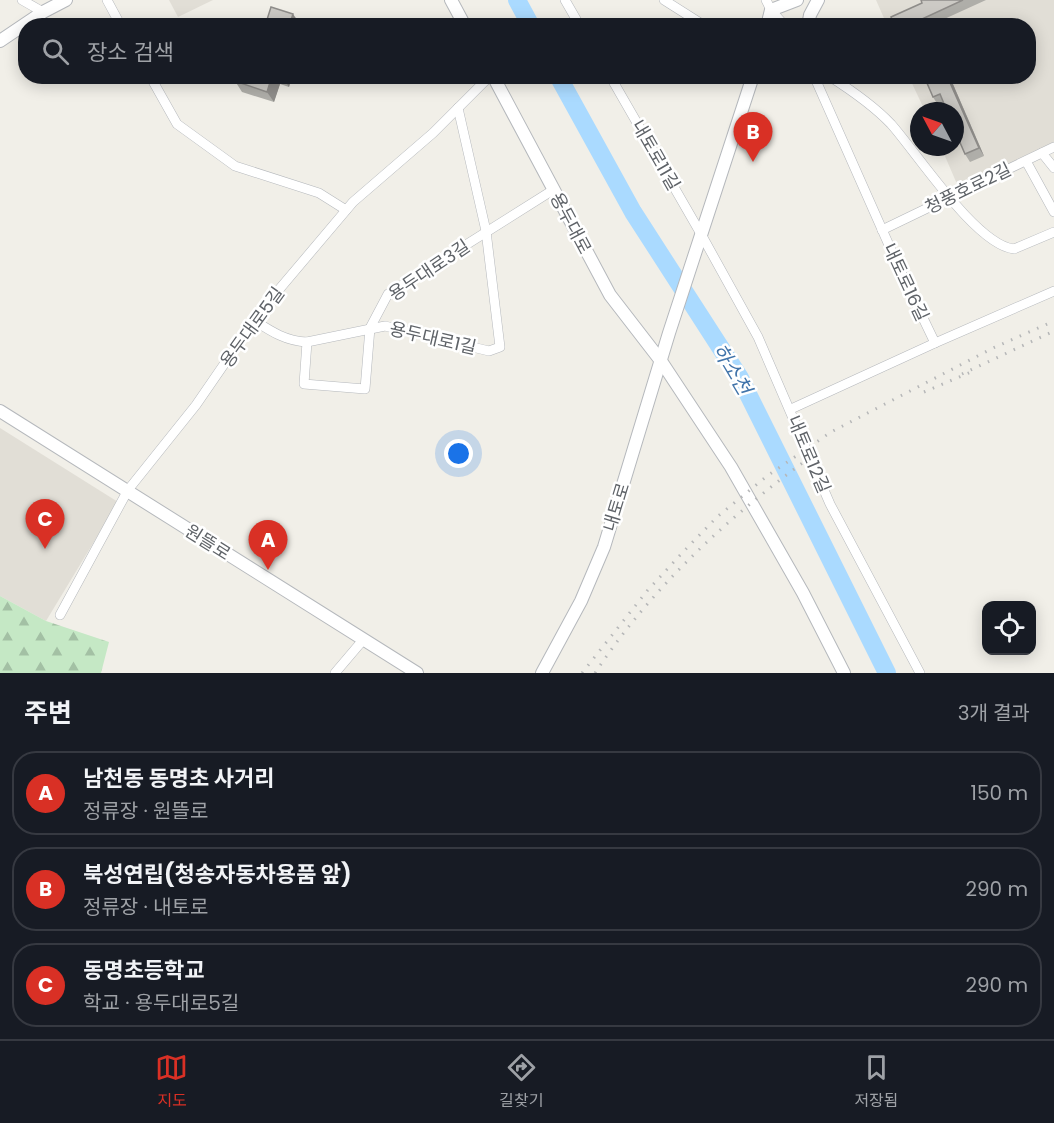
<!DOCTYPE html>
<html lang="ko">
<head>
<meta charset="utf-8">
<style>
	body { margin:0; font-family:Poppins,"Noto Sans KR",sans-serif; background:#242831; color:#f1f3f6 }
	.controls { position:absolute; right:18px; bottom:18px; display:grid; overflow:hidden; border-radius:12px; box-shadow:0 3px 15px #0003 }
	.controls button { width:54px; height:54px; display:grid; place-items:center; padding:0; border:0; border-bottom:2px solid #363941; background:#171b24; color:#f1f3f6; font:30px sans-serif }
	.compass { position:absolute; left:910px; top:102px; width:54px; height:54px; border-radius:50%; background:#171b24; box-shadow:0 3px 15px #0003; rotate:311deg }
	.you { position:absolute; left:459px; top:454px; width:21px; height:21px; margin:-15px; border:4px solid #fff; border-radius:50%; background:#1a73e8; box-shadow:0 0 0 9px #1a73e833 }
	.badge { display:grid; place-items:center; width:39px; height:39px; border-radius:50%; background:#d93025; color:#fff; font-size:20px; font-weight:700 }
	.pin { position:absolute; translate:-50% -50px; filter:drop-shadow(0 2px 3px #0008) }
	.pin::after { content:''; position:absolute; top:32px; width:21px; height:18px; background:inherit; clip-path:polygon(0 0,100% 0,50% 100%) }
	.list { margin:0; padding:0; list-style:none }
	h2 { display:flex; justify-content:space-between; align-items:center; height:78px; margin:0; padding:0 24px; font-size:26px }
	h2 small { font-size:20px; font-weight:400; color:#9ea1a6 }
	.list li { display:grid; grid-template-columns:39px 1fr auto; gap:18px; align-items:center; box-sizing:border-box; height:84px; margin:0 12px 12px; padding:0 12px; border:2px solid #363941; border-radius:24px }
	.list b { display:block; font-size:22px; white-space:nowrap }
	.list p { margin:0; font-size:20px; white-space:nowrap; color:#9ea1a6 }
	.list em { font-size:20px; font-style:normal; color:#9ea1a6 }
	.icon { flex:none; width:33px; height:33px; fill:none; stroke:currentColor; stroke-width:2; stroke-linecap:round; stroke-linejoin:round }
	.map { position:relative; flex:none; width:1054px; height:673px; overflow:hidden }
	.search { position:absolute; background:#171b24; box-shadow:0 3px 15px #0003; left:18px; right:18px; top:18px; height:66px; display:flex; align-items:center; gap:15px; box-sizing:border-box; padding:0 21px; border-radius:24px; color:#9ea1a6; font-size:22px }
	.sheet { height:366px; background:#171b24 }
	nav { display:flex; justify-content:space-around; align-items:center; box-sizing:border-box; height:84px; border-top:2px solid #363941; background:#171b24; font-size:16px; color:#9ea1a6 }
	nav a { display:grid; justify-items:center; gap:3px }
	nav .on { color:#d93025 }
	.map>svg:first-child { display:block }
</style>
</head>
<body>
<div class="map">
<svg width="1054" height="673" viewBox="0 0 1054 673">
	<defs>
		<pattern id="forest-firs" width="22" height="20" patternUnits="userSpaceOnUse" patternTransform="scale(1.5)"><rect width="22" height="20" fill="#c5e8c5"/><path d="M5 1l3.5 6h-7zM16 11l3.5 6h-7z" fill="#a3c0a4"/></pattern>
	</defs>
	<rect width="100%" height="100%" fill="#f1efe8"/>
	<g fill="#e1ded6">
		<path d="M169 0H213L178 17Z"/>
		<path d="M876 0H1054V144L960 191 941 147H955V111H925L909 77 1028 76V26L887 25Z"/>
		<path d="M0 428 118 502 46 621 0 596Z"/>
	</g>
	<path fill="url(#forest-firs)" d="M0 596 46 621 109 642 101 673H0Z"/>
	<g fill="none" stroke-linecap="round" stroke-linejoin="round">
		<g stroke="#aadaff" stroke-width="18">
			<path d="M517 0 531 26"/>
			<path d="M558 76 633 212 740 378 887 673"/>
		</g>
		<defs>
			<g id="minor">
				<path d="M22 0 43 12"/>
				<path d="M107 0 121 26"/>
				<path d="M565 0 580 26"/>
				<path d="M664 0 705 26"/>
				<path d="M766 0 771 10 785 26"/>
				<path d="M150 76 177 124 235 166 319 193 346 210"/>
				<path d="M610 76 701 234 758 337 830 504 920 673"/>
				<path d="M829 76C851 90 873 105 891 124 917 153 976 245 1014 249L1054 232"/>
				<path d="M1042 153 1054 168"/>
				<path d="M1026 161 1054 212"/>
				<path d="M882 230 1054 147"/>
				<path d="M255 321C272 332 286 341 307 342L385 326 489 351 500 347 486 231 458 108"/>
				<path d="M307 342 304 384 365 389 370 328 388 294 553 190"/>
				<path d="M935 343 1054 291"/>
				<path d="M791 409 935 343 900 270 814 76"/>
				<path d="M60 615 128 490 196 405 260 312 353 202 433 133 490 76"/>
				<path d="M335 673 363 640"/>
			</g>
			<g id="tertiary">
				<path d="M451 0 465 26"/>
				<path d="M767 26 771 10 797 0"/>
				<path d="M808 26 810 15 818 0"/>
				<path d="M0 41 43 12 66 0"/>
				<path d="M493 76 610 295 661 361 731 467 803 593 844 673"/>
				<path d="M0 411 417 673"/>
				<path d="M542 673 581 601 604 547 669 333 753 76"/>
			</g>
		</defs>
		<use href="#minor" stroke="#b5b8bc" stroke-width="10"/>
		<use href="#tertiary" stroke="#b5b8bc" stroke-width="14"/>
		<use href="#minor" stroke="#fff" stroke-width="9"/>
		<use href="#tertiary" stroke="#fff" stroke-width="12"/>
		<g stroke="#b6b7b8" stroke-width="3" stroke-dasharray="1.5 8" stroke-linecap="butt">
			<path d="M962 374 1054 331"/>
			<path d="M924 392 971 372"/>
			<path d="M582 673 647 591 683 552 717 517 767 476 831 432 993 348 1054 321"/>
			<path d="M595 673C652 587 729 516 812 456"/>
		</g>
	</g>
	<g fill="#afaea9">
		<path d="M921 0H986L929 26H894L922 3Z"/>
		<path d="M237 76H292L289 87 280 84 274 102 242 92 235 81Z"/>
		<path d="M952 82 984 156 970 162 965 154 943 103 938 105 933 97Z"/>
	</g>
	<g fill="#8f8d8a">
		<path d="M293 14 300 24V26H289Z"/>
		<path d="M272 76H275L280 84 274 102 267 92Z"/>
		<path d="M282 76H292L289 87Z"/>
		<path d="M947 76 952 82 984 156 979 148Z"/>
	</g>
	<g fill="#cccac5" stroke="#8f8d8a" stroke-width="1.5">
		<path d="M921 0H963L907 26H894L891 17 922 3Z"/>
		<path d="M271 7 293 14 289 26H265Z"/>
		<path d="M255 22 264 26H254Z"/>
		<path d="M237 76H272L267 92 235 81Z"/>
		<path d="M942 76H947L979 148 965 154 955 131V111H947L940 94 933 97 927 83Z"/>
	</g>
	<g text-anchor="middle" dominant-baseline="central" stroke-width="5" stroke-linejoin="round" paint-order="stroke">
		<g font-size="18" fill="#5f6368" stroke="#fff">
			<text transform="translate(656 155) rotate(60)">내토로11길</text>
			<text transform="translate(968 188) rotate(-26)">청풍호로2길</text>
			<text transform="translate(571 223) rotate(62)">용두대로</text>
			<text transform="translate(429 270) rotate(-34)">용두대로3길</text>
			<text transform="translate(906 282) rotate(65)">내토로16길</text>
			<text transform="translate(252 327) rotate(-54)">용두대로5길</text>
			<text transform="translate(433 338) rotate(13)">용두대로1길</text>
			<text transform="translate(809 454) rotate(67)">내토로12길</text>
			<text transform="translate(616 507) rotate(-73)">내토로</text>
			<text transform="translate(208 542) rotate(32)">원뜰로</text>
		</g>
		<g font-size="20" font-style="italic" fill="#4174aa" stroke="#fff">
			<text transform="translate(732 369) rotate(59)">하소천</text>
		</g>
	</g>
</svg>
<div class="controls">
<button><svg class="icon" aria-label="locate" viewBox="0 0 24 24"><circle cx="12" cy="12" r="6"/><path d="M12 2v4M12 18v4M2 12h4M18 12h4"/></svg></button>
</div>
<svg class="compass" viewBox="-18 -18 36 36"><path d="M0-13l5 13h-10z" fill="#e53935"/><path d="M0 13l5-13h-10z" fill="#9ea1a6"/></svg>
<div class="you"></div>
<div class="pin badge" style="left:268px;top:570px">A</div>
<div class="pin badge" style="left:753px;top:162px">B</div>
<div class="pin badge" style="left:45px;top:549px">C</div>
<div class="search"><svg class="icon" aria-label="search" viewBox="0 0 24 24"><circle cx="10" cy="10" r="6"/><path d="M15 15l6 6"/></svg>장소 검색</div>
</div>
<section class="sheet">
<h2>주변<small>3개 결과</small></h2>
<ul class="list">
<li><span class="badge">A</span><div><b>남천동 동명초 사거리</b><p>정류장 · 원뜰로</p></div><em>150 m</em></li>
<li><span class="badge">B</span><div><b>북성연립(청송자동차용품 앞)</b><p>정류장 · 내토로</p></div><em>290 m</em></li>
<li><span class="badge">C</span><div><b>동명초등학교</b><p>학교 · 용두대로5길</p></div><em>290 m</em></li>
</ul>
</section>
<nav>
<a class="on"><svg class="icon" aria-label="map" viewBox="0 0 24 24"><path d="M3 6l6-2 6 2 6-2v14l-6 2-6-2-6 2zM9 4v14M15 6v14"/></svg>지도</a>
<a><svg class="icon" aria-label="directions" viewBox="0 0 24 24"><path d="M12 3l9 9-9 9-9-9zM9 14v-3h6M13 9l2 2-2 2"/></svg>길찾기</a>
<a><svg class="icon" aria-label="saved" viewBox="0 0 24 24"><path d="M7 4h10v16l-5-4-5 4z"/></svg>저장됨</a>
</nav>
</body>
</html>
